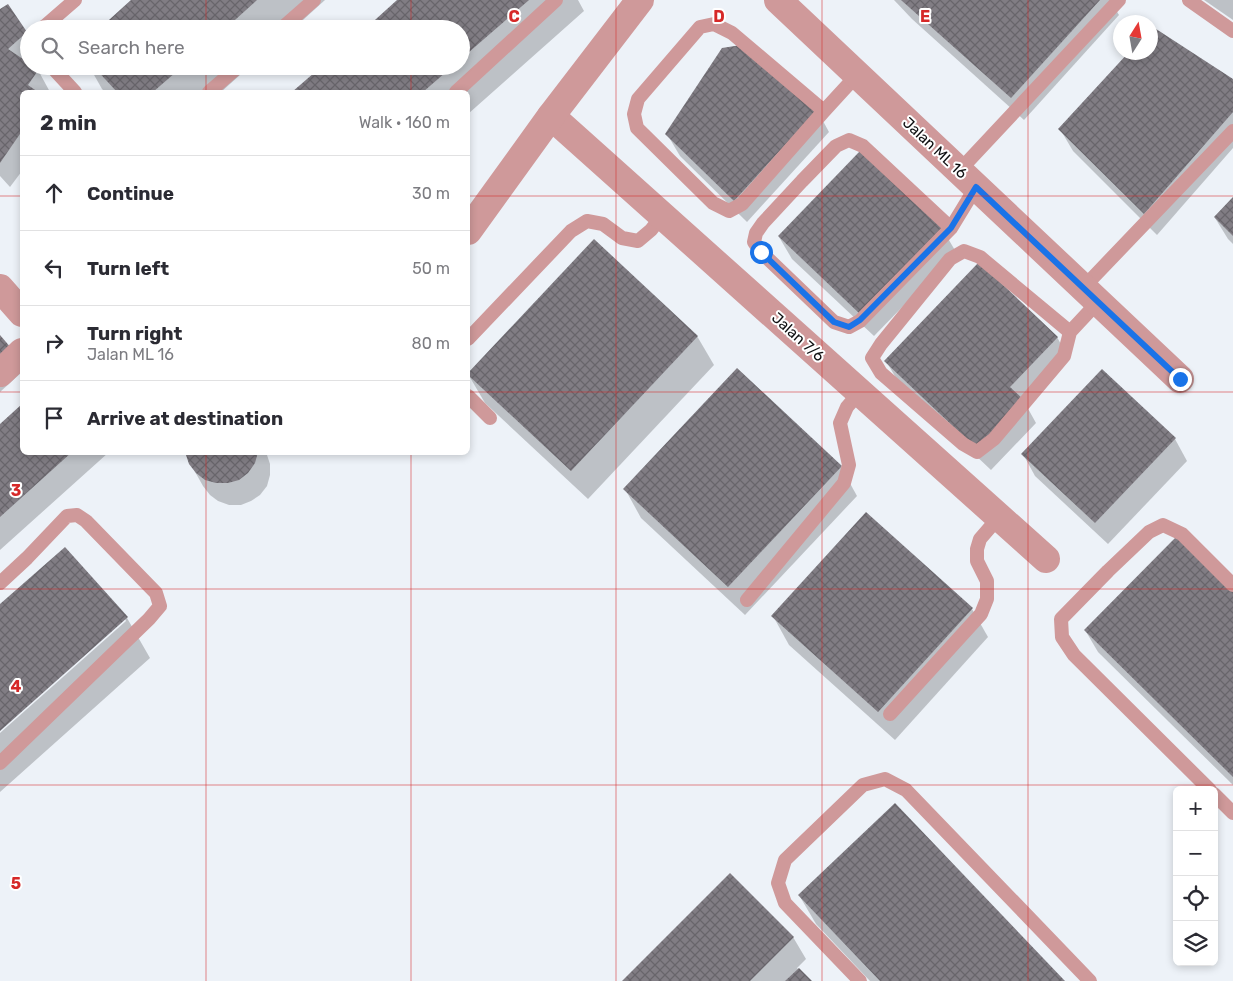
<!DOCTYPE html>
<html lang="en">
<head>
<meta charset="utf-8">
<style>
	body { margin:0; font-family:Rubik,sans-serif; background:#f7f7f7; color:#2b2b33 }
	.controls { position:absolute; right:15px; bottom:15px; display:grid; overflow:hidden; border-radius:8px; box-shadow:0 2px 8px #0003 }
	.controls button { width:45px; height:45px; display:grid; place-items:center; padding:0; border:0; border-bottom:1px solid #e1e1e2; background:#fff; color:#2b2b33; font:25px sans-serif }
	.compass { position:absolute; left:1113px; top:15px; width:45px; height:45px; border-radius:50%; background:#fff; box-shadow:0 2px 8px #0003; rotate:11deg }
	.stop { position:absolute; width:15px; height:15px; margin:-11px; border:4px solid #1a73e8; border-radius:50%; background:#fff }
	.stop.end { background:#1a73e8; border-color:#fff; box-shadow:0 1px 5px #0008 }
	.list { margin:0; padding:0; list-style:none }
	h2 { display:flex; justify-content:space-between; align-items:center; height:65px; margin:0; padding:0 20px; font-size:21px }
	h2 small { font-size:16px; font-weight:400; color:#7c7c81 }
	.list li { display:grid; grid-template-columns:32px 1fr auto; gap:15px; align-items:center; box-sizing:border-box; height:75px; padding:0 20px; border-top:1px solid #e1e1e2 }
	.list b { display:block; font-size:19px; white-space:nowrap }
	.list p { margin:0; font-size:16px; white-space:nowrap; color:#7c7c81 }
	.list em { font-size:16px; font-style:normal; color:#7c7c81 }
	.icon { flex:none; width:28px; height:28px; fill:none; stroke:currentColor; stroke-width:2; stroke-linecap:round; stroke-linejoin:round }
	.map { position:relative; flex:none; width:1233px; height:981px; overflow:hidden }
	.search { position:absolute; background:#fff; box-shadow:0 2px 8px #0003; left:20px; top:20px; width:450px; height:55px; display:flex; align-items:center; gap:12px; box-sizing:border-box; padding:0 18px; border-radius:28px; color:#7c7c81; font-size:19px }
	.panel { position:absolute; background:#fff; box-shadow:0 2px 8px #0003; left:20px; top:90px; width:450px; height:365px; border-radius:8px }
	.map>svg:first-child { display:block }
</style>
</head>
<body>
<div class="map">
<svg width="1233" height="981" viewBox="0 0 1233 981">
	<defs>
		<pattern id="building-cross-hatch" width="8" height="8" patternUnits="userSpaceOnUse" patternTransform="scale(1.25)"><rect width="8" height="8" fill="#817d84"/><path d="M0 0l8 8M0 8l8-8" fill="none" stroke="#68656b"/></pattern>
	</defs>
	<rect width="100%" height="100%" fill="#edf2f8"/>
	<g fill="#0003">
		<path d="M133 0H325L293 29H101Z"/>
		<path d="M399 0H578L584 11 468 114V92H294L324 66H461V29Z"/>
		<path d="M894 0H1110L1119 15 1024 120 912 19Z"/>
		<path d="M1204 0H1233V20Z"/>
		<path d="M0 11 26 33 29 38V66L38 70 50 92H22V171L10 187 0 176Z"/>
		<path d="M1150 52 1233 80V148L1157 235 1073 151 1060 129Z"/>
		<path d="M89 66H250L221 92H105L102 89Z"/>
		<path d="M817 110 829 132 747 222 680 156 667 134Z"/>
		<path d="M1233 199V244L1228 239 1215 218Z"/>
		<path d="M943 230 956 252 874 336 792 259 779 237Z"/>
		<path d="M697 336 714 365 588 499 485 403 468 374Z"/>
		<path d="M0 337 22 369V372L0 392Z"/>
		<path d="M1057 337 1069 359 1026 405 1036 423 991 470 899 383 886 361Z"/>
		<path d="M22 405V452L108 453 0 550V426Z"/>
		<path d="M1175 439 1187 461 1108 544 1035 476 1023 454Z"/>
		<path d="M186 452H266L270 464V475L267 486 260 495 251 501 241 505H229L218 501 210 495 203 486 190 463Z"/>
		<path d="M841 467 857 496 745 615 641 518 625 489Z"/>
		<path d="M65 549 127 618 150 658 0 792V733L126 621 125 619 0 730V606Z"/>
		<path d="M1233 593V785L1098 652 1085 630Z"/>
		<path d="M972 609 988 637 895 740 789 645 773 616Z"/>
		<path d="M799 895 1064 981H870L816 924Z"/>
		<path d="M793 937 806 959 797 968 810 981H624Z"/>
	</g>
	<g fill="url(#building-cross-hatch)">
		<path d="M131 0H257L225 29H99Z"/>
		<path d="M397 0H529L461 59V29H365Z"/>
		<path d="M901 0H1100L1011 98Z"/>
		<path d="M8 4 27 32 8 49 29 63V66H34L39 69 28 85 38 92H22V131L0 163V9Z"/>
		<path d="M1153 27 1233 79V112L1144 214 1058 129 1129 52H1150V29Z"/>
		<path d="M741 45 818 109 734 201 665 134 722 48Z"/>
		<path d="M93 66H183L153 92H117Z"/>
		<path d="M322 66H453L423 92H292Z"/>
		<path d="M861 150 944 229 861 315 778 236Z"/>
		<path d="M1233 197V236L1214 217Z"/>
		<path d="M594 239 698 336 571 471 468 375V373Z"/>
		<path d="M979 262 1058 337 1010 387 1024 400 977 449 884 361Z"/>
		<path d="M0 335 12 349 0 359Z"/>
		<path d="M737 368 842 466 728 587 623 489Z"/>
		<path d="M1102 369 1176 438 1095 523 1021 454Z"/>
		<path d="M22 404V452H72L0 517V424Z"/>
		<path d="M185 452H258L255 463 248 473 239 480 228 483H216L205 480 196 473 189 464Z"/>
		<path d="M866 512 973 608 878 712 771 616Z"/>
		<path d="M1177 536 1233 591V777L1084 630Z"/>
		<path d="M65 547 128 617 0 731V604Z"/>
		<path d="M895 803 1065 981H880L798 895Z"/>
		<path d="M730 873 794 937 750 981H622Z"/>
		<path d="M799 968 812 981H785Z"/>
	</g>
	<g fill="none" stroke-linecap="round" stroke-linejoin="round">
		<g stroke="#cf999a" stroke-width="14">
			<path d="M1189 0 1233 31"/>
			<path d="M45 29V26L75 0"/>
			<path d="M281 29 314 0"/>
			<path d="M51 66 75 92"/>
			<path d="M209 92 239 66"/>
			<path d="M456 92 556 0"/>
			<path d="M824 111 732 33 714 24 700 27 638 99 634 114 637 128 713 203 729 211 742 204 824 111 857 75"/>
			<path d="M959 171 1119 0"/>
			<path d="M951 228 863 146 849 140 836 146 802 181 763 223 756 233 754 242 761 252 834 322 849 327 860 321 951 228 976 187"/>
			<path d="M1083 288 1233 131"/>
			<path d="M1070 332 980 257 964 251 950 259 881 344 872 358 881 373 963 444 977 452 994 439 1064 356 1070 332 1098 302"/>
			<path d="M468 339 571 231 587 221 603 224 622 238 638 241 651 230 662 216"/>
			<path d="M468 396 490 418"/>
			<path d="M0 583 27 558 67 516 77 515 86 521 156 593 160 606 149 619 0 763"/>
			<path d="M747 600 844 483 849 465 840 423 847 407 860 392"/>
			<path d="M890 714 981 614 987 599V581L977 561V549L980 539 999 517"/>
			<path d="M1210 790 1074 655 1062 637 1061 619 1108 571 1149 532 1163 525 1182 534 1233 585"/>
			<path d="M1214 794 1233 813"/>
			<path d="M860 981 785 903 778 883 785 860 863 785 885 779 906 790 1090 981"/>
		</g>
		<g stroke="#cf999a" stroke-width="28">
			<path d="M778 0 1180 379"/>
			<path d="M551 116 1046 559"/>
			<path d="M468 231 551 116 640 0"/>
			<path d="M0 288 22 313"/>
			<path d="M0 373 22 352"/>
		</g>
	</g>
	<g fill="none" stroke-linecap="round" stroke-linejoin="round">
		<path stroke="#1a73e8" stroke-width="6" d="M761 252 834 322 849 327 860 320 951 228 976 187 1180 379"/>
	</g>
	<path fill="none" stroke="#d62828" stroke-width="1" stroke-opacity="0.55" d="M206 0V29M411 0V29M616 0V981M822 0V981M1028 0V981M206 66V92M411 66V92M0 196H22M468 196H1233M0 392H22M468 392H1233M206 452V981M411 452V981M0 589H1233M0 785H1233"/>
	<g text-anchor="middle" dominant-baseline="central" stroke-width="4" stroke-linejoin="round" paint-order="stroke">
		<g font-size="15" fill="#0e0f11" stroke="#fff">
			<text transform="translate(935 148) rotate(43)">Jalan ML 16</text>
			<text transform="translate(798 337) rotate(42)">Jalan 7/6</text>
		</g>
	</g>
	<g font-size="16" text-anchor="middle" font-weight="bold" fill="#d62828" stroke="#fff" stroke-width="4" stroke-linejoin="round" paint-order="stroke">
		<text x="514" y="22">C</text>
		<text x="719" y="22">D</text>
		<text x="925" y="22">E</text>
		<text x="16" y="496">3</text>
		<text x="16" y="692">4</text>
		<text x="16" y="889">5</text>
	</g>
</svg>
<div class="controls">
<button>+</button>
<button>−</button>
<button><svg class="icon" aria-label="locate" viewBox="0 0 24 24"><circle cx="12" cy="12" r="6"/><path d="M12 2v4M12 18v4M2 12h4M18 12h4"/></svg></button>
<button><svg class="icon" aria-label="layers" viewBox="0 0 24 24"><path d="M12 4l9 5-9 5-9-5zM3 14l9 5 9-5"/></svg></button>
</div>
<svg class="compass" viewBox="-18 -18 36 36"><path d="M0-13l5 13h-10z" fill="#e53935"/><path d="M0 13l5-13h-10z" fill="#7c7c81"/></svg>
<div class="stop" style="left:761px;top:252px"></div>
<div class="stop end" style="left:1180px;top:379px"></div>
<div class="search"><svg class="icon" aria-label="search" viewBox="0 0 24 24"><circle cx="10" cy="10" r="6"/><path d="M15 15l6 6"/></svg>Search here</div>
<section class="panel">
<h2>2 min<small>Walk · 160 m</small></h2>
<ul class="list">
<li><svg class="icon" aria-label="ahead" viewBox="0 0 24 24"><path d="M12 20V5M6 11l6-6 6 6"/></svg><div><b>Continue</b></div><em>30 m</em></li>
<li><svg class="icon" aria-label="left" viewBox="0 0 24 24"><path d="M17 20v-9H6M10 6l-5 5 5 5"/></svg><div><b>Turn left</b></div><em>50 m</em></li>
<li><svg class="icon" aria-label="right" viewBox="0 0 24 24"><path d="M7 20v-9h11M14 6l5 5-5 5"/></svg><div><b>Turn right</b><p>Jalan ML 16</p></div><em>80 m</em></li>
<li><svg class="icon" aria-label="arrive" viewBox="0 0 24 24"><path d="M6 21V4h12l-3 4 3 4H6"/></svg><div><b>Arrive at destination</b></div></li>
</ul>
</section>
</div>
</body>
</html>
